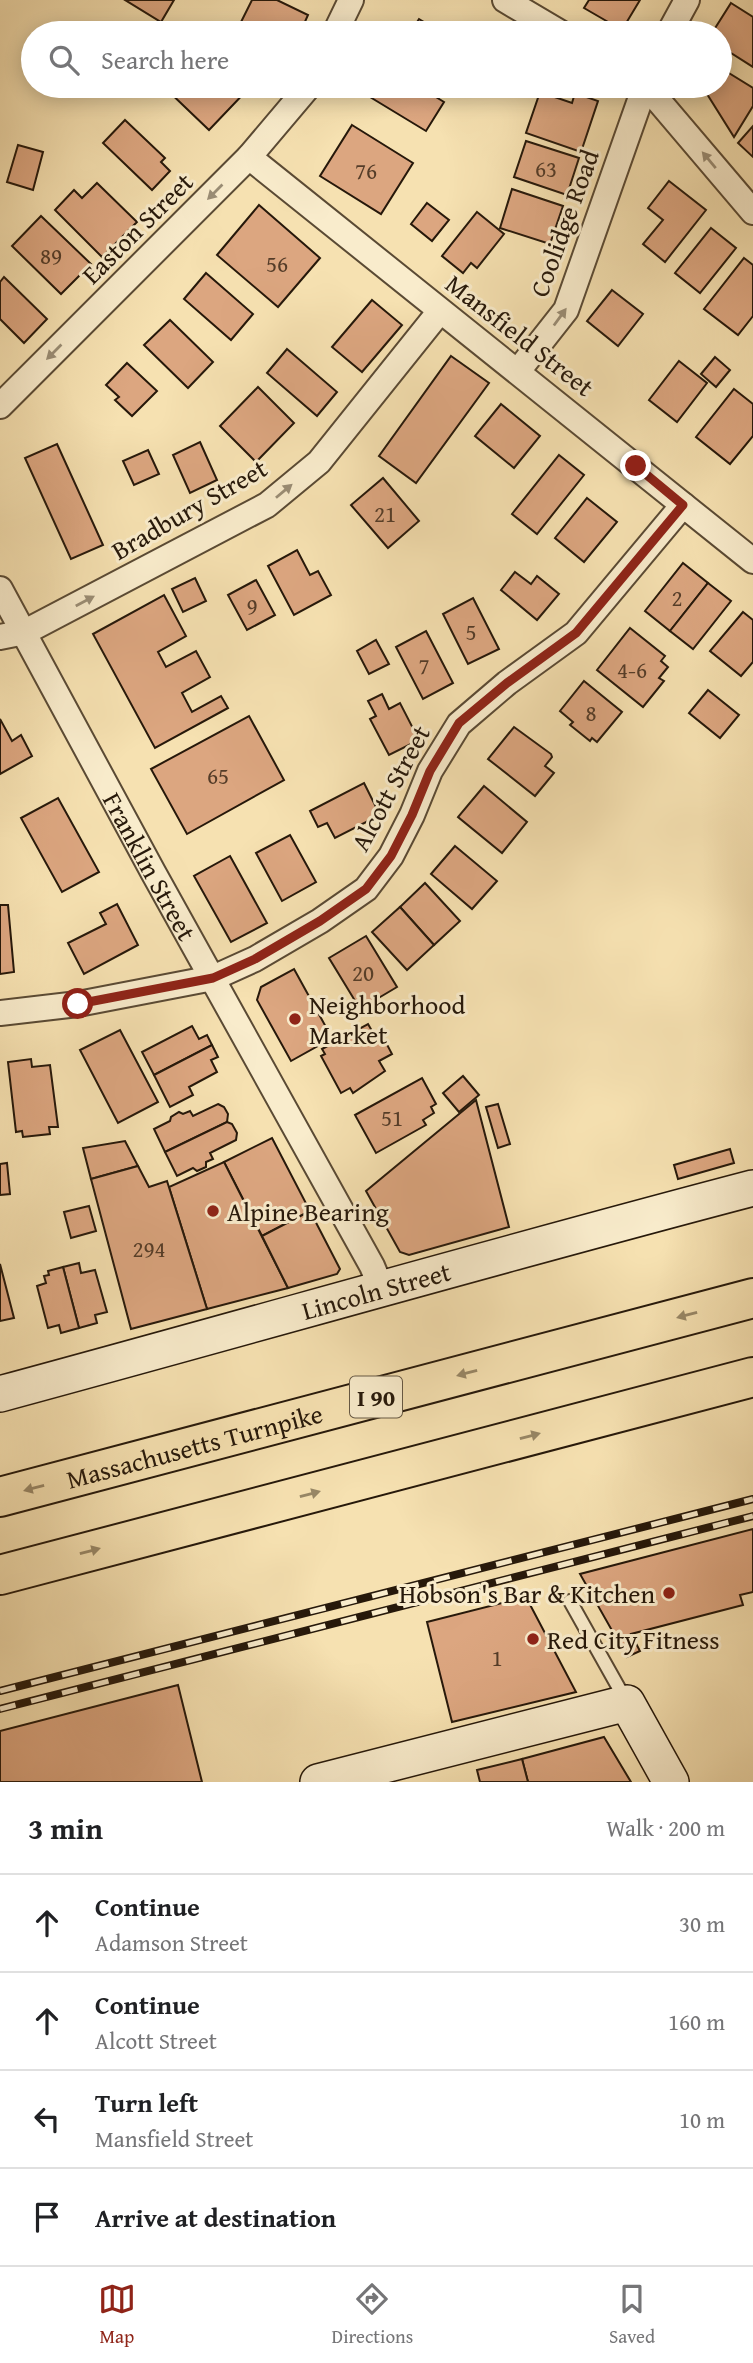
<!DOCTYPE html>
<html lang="en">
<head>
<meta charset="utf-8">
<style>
	body { margin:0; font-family:"Gentium Book Plus",serif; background:#f6f6f6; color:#202124 }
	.stop { position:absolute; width:21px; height:21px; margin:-16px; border:5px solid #8f2418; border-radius:50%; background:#fff }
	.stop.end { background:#8f2418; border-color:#fff; box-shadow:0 2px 7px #0008 }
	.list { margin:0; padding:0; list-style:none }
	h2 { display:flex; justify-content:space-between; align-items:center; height:91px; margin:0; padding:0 28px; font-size:30px }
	h2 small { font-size:23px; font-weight:400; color:#757577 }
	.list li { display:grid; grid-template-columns:46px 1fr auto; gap:21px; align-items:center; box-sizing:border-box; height:98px; padding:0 28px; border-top:2px solid #e0e0e0 }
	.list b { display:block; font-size:26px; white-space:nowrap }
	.list p { margin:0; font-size:23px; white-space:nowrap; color:#757577 }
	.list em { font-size:23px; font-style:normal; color:#757577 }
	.icon { flex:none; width:38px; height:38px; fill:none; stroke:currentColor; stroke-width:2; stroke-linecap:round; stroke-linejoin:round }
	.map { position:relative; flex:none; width:753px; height:1782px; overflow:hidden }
	.search { position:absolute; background:#fff; box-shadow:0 4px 18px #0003; left:21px; right:21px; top:21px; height:77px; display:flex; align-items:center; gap:18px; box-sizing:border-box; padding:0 24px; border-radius:38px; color:#757577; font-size:26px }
	.sheet { height:483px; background:#fff }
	nav { display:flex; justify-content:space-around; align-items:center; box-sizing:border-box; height:98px; border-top:2px solid #e0e0e0; background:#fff; font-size:19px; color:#757577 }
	nav a { display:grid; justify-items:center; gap:4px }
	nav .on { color:#8f2418 }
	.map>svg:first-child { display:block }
</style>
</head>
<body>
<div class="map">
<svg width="753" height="1782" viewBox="0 0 753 1782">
	<rect width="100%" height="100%" fill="#f6e1b1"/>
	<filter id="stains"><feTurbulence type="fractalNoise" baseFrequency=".00286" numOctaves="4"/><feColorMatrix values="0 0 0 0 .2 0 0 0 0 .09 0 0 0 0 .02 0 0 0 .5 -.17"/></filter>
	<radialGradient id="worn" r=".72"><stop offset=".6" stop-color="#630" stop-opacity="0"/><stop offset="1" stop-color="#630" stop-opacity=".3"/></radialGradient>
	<g fill="#dca680" stroke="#26180a" stroke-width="2">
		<path d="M125 0H174L161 22Z"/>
		<path d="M252 0H277L308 15 300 33H265L241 22Z"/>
		<path d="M589 0H640L622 30 584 8Z"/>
		<path d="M731 3 753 17V67L720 46V33H712Z"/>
		<path d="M419 19 442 33H410Z"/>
		<path d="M724 70 753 88V106L734 137 702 86H720V71Z"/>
		<path d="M163 86H251L209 130Z"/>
		<path d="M377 86H418L444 102 426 131 370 97Z"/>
		<path d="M540 92 572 103 575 93 598 101 581 152 526 133Z"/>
		<path d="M125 120 165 158 161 162 170 171 152 190 103 143Z"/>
		<path d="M352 125 413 163 381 214 320 176Z"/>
		<path d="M753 126V157L738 143Z"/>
		<path d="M526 141 579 158 567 195 514 177Z"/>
		<path d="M18 145 43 152 33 190 7 182Z"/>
		<path d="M669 181 706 210 665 262 643 244 663 220 648 208Z"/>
		<path d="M97 183 137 222 102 257 55 210 74 190 82 198Z"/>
		<path d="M512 189 563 206 550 244 500 228Z"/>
		<path d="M427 203 449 220 432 241 411 224Z"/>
		<path d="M259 205 320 258 278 307 217 255Z"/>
		<path d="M477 212 504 234 477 268 471 263 463 273 442 256Z"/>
		<path d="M41 216 91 264 61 294 12 246Z"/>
		<path d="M711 228 736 248 700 293 675 273Z"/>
		<path d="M744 258 753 265V316L738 335 704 309Z"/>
		<path d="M206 273 253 314 231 340 184 299Z"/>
		<path d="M4 277 47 319 24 343 0 319V282Z"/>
		<path d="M612 290 643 314 618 346 587 321Z"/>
		<path d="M372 300 402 325 362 372 332 347Z"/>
		<path d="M170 320 213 362 188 388 144 345Z"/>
		<path d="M287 349 337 392 317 416 267 373Z"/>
		<path d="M451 356 489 383 416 483 379 456Z"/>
		<path d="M715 357 730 370 716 387 701 374Z"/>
		<path d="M679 361 707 383 677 422 649 400Z"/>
		<path d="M127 363 157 391 132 416 115 400 119 397 106 385Z"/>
		<path d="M258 387 294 423 256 462 220 426Z"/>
		<path d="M734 389 753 404V436L730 464 696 437Z"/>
		<path d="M501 404 540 436 514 468 475 436Z"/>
		<path d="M200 442 217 480 190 493 173 455Z"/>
		<path d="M57 444 103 545 71 559 25 458Z"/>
		<path d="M148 450 159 474 134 485 123 461Z"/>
		<path d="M559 455 584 475 537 534 512 514Z"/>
		<path d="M383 478 419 521 388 548 351 505Z"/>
		<path d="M587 498 617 522 584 562 555 538Z"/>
		<path d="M297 550 310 575 318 571 331 595 294 615 268 566Z"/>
		<path d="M683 563 708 583 670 631 645 611Z"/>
		<path d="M515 572 531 584 537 576 559 594 537 620 501 590Z"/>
		<path d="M195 578 206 601 183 612 172 589Z"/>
		<path d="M256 580 275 615 247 630 228 595Z"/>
		<path d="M708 583 731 601 693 649 670 631Z"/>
		<path d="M164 595 186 636 158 652 166 667 196 651 210 677 182 693 192 712 221 696 228 708 155 748 93 634Z"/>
		<path d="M473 598 499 649 468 664 443 614Z"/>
		<path d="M743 612 753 620V662L741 676 710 651Z"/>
		<path d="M630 628 665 656 661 661 668 667 659 678 664 681 643 707 597 670Z"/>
		<path d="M426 631 453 683 423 699 396 647Z"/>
		<path d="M376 640 389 664 369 674 357 651Z"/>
		<path d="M584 681 622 712 597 742 592 738 590 741 570 725 573 722 560 711Z"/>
		<path d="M708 690 739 715 720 738 689 713Z"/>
		<path d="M382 694 389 709 400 703 419 740 389 755 370 719 376 716 368 701Z"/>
		<path d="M249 716 284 780 187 834 151 769Z"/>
		<path d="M0 719 12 741 21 735 32 756 0 774Z"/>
		<path d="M514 727 551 754 552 757 545 766 554 773 535 796 488 759Z"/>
		<path d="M364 783 380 815 335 838 327 823 318 827 310 811Z"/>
		<path d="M484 786 527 822 502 853 458 817Z"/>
		<path d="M58 798 99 872 62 892 21 818Z"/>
		<path d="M290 835 316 882 282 901 256 853Z"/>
		<path d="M455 846 497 881 472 909 431 874Z"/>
		<path d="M230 856 267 923 231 942 194 876Z"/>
		<path d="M425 883 460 921 434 945 400 907Z"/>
		<path d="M117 904 138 945 84 974 68 943 106 924 100 913Z"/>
		<path d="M0 905H8L14 972 0 974Z"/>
		<path d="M400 907 434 945 407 970 372 932Z"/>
		<path d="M366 936 397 987 360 1009 329 958Z"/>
		<path d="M294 969 332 1038 291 1061 257 1000 261 987Z"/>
		<path d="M368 1024 376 1038 382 1035 392 1054 379 1061 385 1071 353 1093 350 1088 341 1093 321 1056 325 1054 322 1049Z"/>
		<path d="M192 1026 199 1039 207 1035 212 1045 154 1075 142 1052Z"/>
		<path d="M120 1030 158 1102 118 1123 80 1050Z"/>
		<path d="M212 1045 218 1057 211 1060 217 1072 189 1087 193 1095 170 1107 154 1075Z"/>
		<path d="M31 1059 32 1067 50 1065 58 1127H49L50 1134 23 1137 22 1131 16 1132 8 1062Z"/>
		<path d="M463 1076 479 1095 459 1112 443 1093Z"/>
		<path d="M422 1078 436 1104 431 1107 434 1113 423 1120 426 1125 376 1153 355 1115Z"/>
		<path d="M476 1100 509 1227 409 1255 400 1252 366 1191Z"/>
		<path d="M218 1104 224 1107 228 1114 227 1122 165 1152 154 1129 170 1121 171 1117 179 1112 183 1114 190 1111 193 1116Z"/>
		<path d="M498 1104 510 1144 498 1148 486 1107Z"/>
		<path d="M227 1122 232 1124 237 1133 236 1140 210 1153 213 1159 206 1162V1167L197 1171 193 1168 177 1176 165 1152Z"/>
		<path d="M272 1138 310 1211 262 1236 224 1162Z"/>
		<path d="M125 1141 138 1166 91 1179 83 1148Z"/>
		<path d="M730 1149 734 1163 678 1179 674 1165Z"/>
		<path d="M224 1162 288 1288 207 1309 169 1187Z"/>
		<path d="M7 1163 10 1194 0 1195V1164Z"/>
		<path d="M138 1166 149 1187 167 1181 207 1309 131 1329 91 1179Z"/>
		<path d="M89 1206 96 1231 71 1238 64 1212Z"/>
		<path d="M310 1211 340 1269 337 1274 288 1288 262 1236Z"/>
		<path d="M79 1263 81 1273 95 1270 107 1312 95 1315 97 1323 79 1328 63 1267Z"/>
		<path d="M0 1264 14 1318 0 1321Z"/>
		<path d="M63 1267 79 1328 61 1333 59 1325 48 1328 37 1286 46 1283 44 1276 49 1275 48 1271Z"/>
		<path d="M753 1529V1592L740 1595 743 1605 631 1634 640 1651 627 1657 580 1574Z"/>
		<path d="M526 1597 576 1692 452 1722 427 1622Z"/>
		<path d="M178 1685 202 1782H0V1731Z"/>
		<path d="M604 1737 631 1782H528L522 1759Z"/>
		<path d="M522 1759 528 1782H480L477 1770Z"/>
	</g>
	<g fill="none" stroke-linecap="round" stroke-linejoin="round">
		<defs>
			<path id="lane" d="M570 1601 625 1699"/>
			<g id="street">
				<path d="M505 0 561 33"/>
				<path d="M335 33 351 0"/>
				<path d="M669 33 687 0"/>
				<path d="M646 86 753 212"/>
				<path d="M249 157 753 561"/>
				<path d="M518 371 566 310 645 86"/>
				<path d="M0 406 249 157 309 86"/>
				<path id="s1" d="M0 589 153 872 372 1266 382 1290"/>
				<path d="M0 637 25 632 267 505 319 462 440 311"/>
				<path d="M0 1013 78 1004 213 978 255 959 320 921 366 889 391 856 412 815 430 771 459 724 507 683 576 633 683 505"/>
			</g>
			<g id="secondary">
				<path id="s2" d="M0 1394C251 1326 501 1254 753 1188"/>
				<path d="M318 1782 627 1703 671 1782"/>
			</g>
			<g id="highway">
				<path id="s3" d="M0 1497 753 1298"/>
				<path d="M0 1575 753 1377"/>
			</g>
		</defs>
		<use href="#lane" stroke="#5a4a34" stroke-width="16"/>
		<use href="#street" stroke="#5a4a34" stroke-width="28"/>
		<use href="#secondary" stroke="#26180a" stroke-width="38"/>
		<use href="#highway" stroke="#26180a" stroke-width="42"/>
		<use href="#lane" stroke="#f9eccc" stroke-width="12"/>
		<use href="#street" stroke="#f9eccc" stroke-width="24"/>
		<use href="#secondary" stroke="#f9eccc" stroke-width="35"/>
		<use href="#highway" stroke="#f6e1b1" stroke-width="38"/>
		<defs>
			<g id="rail">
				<path d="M0 1691 753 1499"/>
				<path d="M0 1709 753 1516"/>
			</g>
		</defs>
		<use href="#rail" stroke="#26180a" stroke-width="8"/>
		<use href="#rail" stroke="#f9eccc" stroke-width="5" stroke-dasharray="16" stroke-linecap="butt"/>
	</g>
	<defs><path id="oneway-solid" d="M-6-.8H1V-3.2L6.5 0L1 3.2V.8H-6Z" transform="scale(1.75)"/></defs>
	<g fill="#9a8d75">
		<use href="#oneway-solid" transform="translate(709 160) rotate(-130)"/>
		<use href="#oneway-solid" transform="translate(215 192) rotate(135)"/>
		<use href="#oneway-solid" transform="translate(560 317) rotate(-54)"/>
		<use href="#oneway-solid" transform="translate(54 352) rotate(135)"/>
		<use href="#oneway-solid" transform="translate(284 491) rotate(-40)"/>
		<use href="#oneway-solid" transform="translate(85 601) rotate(-28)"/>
	</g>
	<g fill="#988766">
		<use href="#oneway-solid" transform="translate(687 1315) rotate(165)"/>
		<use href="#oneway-solid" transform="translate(467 1373) rotate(165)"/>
		<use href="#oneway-solid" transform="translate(530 1436) rotate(-15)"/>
		<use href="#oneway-solid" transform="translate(34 1488) rotate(165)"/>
		<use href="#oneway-solid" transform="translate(310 1494) rotate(-15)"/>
		<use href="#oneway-solid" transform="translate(90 1551) rotate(-15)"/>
	</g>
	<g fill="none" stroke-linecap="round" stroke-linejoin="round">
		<path stroke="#8f2418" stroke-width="9" d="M78 1004 213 978 255 959 320 921 366 889 391 856 412 815 430 771 459 723 507 683 576 633 683 505 636 466"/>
	</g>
	<g fill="#8f2418" stroke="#f9eccc" stroke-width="2.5">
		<circle cx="295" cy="1019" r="7"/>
		<circle cx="213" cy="1211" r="7"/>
		<circle cx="669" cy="1593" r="7"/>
		<circle cx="533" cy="1639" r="7"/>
	</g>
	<g text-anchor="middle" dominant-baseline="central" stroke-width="6" stroke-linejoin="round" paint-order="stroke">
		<g font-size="23" fill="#543c28">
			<text x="546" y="168">63</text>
			<text x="366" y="170">76</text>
			<text x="51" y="255">89</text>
			<text x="277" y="263">56</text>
			<text x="385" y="513">21</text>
			<text x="677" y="597">2</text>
			<text x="252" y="605">9</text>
			<text x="471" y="631">5</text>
			<text x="424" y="665">7</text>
			<text x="632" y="669">4-6</text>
			<text x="591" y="712">8</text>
			<text x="218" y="775">65</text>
			<text x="363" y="972">20</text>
			<text x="392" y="1117">51</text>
			<text x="149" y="1248">294</text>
			<text x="497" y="1657">1</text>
		</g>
		<rect fill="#f9eccc" stroke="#655844" stroke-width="2" x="350" y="1376.5" width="52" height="41" rx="5"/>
		<g font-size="24" font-weight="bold" fill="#26180a">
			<text x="376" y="1397">I 90</text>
		</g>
		<g font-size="26" fill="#26180a" stroke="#f9eccc">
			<text transform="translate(564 223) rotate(-70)">Coolidge Road</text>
			<text transform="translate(137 228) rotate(-45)">Easton Street</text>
			<text transform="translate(520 335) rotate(38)">Mansfield Street</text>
			<text transform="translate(189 509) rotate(-30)">Bradbury Street</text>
			<text transform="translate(390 788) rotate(-62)">Alcott Street</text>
			<text stroke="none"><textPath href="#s1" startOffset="315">Franklin Street</textPath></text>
			<text stroke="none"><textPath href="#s2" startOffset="390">Lincoln Street</textPath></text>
			<text stroke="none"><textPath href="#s3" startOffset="201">Massachusetts Turnpike</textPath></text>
		</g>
		<g font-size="26" fill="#26180a" stroke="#f9eccc" text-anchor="start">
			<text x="309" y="1004">Neighborhood<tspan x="309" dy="30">Market</tspan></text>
			<text x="227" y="1211">Alpine Bearing</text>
			<text x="655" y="1593" text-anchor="end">Hobson's Bar &amp; Kitchen</text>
			<text x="547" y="1639">Red City Fitness</text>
		</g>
	</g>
	<rect width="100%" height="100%" filter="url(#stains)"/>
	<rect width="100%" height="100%" fill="url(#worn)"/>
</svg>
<div class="stop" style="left:78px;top:1004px"></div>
<div class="stop end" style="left:636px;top:466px"></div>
<div class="search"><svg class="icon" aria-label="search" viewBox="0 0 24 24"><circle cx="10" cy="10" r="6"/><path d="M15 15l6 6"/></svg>Search here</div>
</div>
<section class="sheet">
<h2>3 min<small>Walk · 200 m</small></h2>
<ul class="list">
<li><svg class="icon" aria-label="ahead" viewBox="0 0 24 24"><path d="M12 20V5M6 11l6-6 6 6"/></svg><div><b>Continue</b><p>Adamson Street</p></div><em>30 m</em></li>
<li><svg class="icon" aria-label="ahead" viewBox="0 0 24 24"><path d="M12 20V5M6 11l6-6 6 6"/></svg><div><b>Continue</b><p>Alcott Street</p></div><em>160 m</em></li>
<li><svg class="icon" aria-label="left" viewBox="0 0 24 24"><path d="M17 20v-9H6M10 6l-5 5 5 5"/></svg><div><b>Turn left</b><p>Mansfield Street</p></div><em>10 m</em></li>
<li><svg class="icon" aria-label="arrive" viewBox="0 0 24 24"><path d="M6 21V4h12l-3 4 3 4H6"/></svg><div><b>Arrive at destination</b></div></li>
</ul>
</section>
<nav>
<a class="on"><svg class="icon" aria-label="map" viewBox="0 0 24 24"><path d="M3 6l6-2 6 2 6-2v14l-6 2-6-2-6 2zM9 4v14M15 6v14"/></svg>Map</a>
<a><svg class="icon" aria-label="directions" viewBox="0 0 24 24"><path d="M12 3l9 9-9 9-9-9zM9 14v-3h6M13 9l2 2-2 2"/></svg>Directions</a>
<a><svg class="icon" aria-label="saved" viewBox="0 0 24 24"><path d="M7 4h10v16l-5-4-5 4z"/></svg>Saved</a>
</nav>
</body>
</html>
